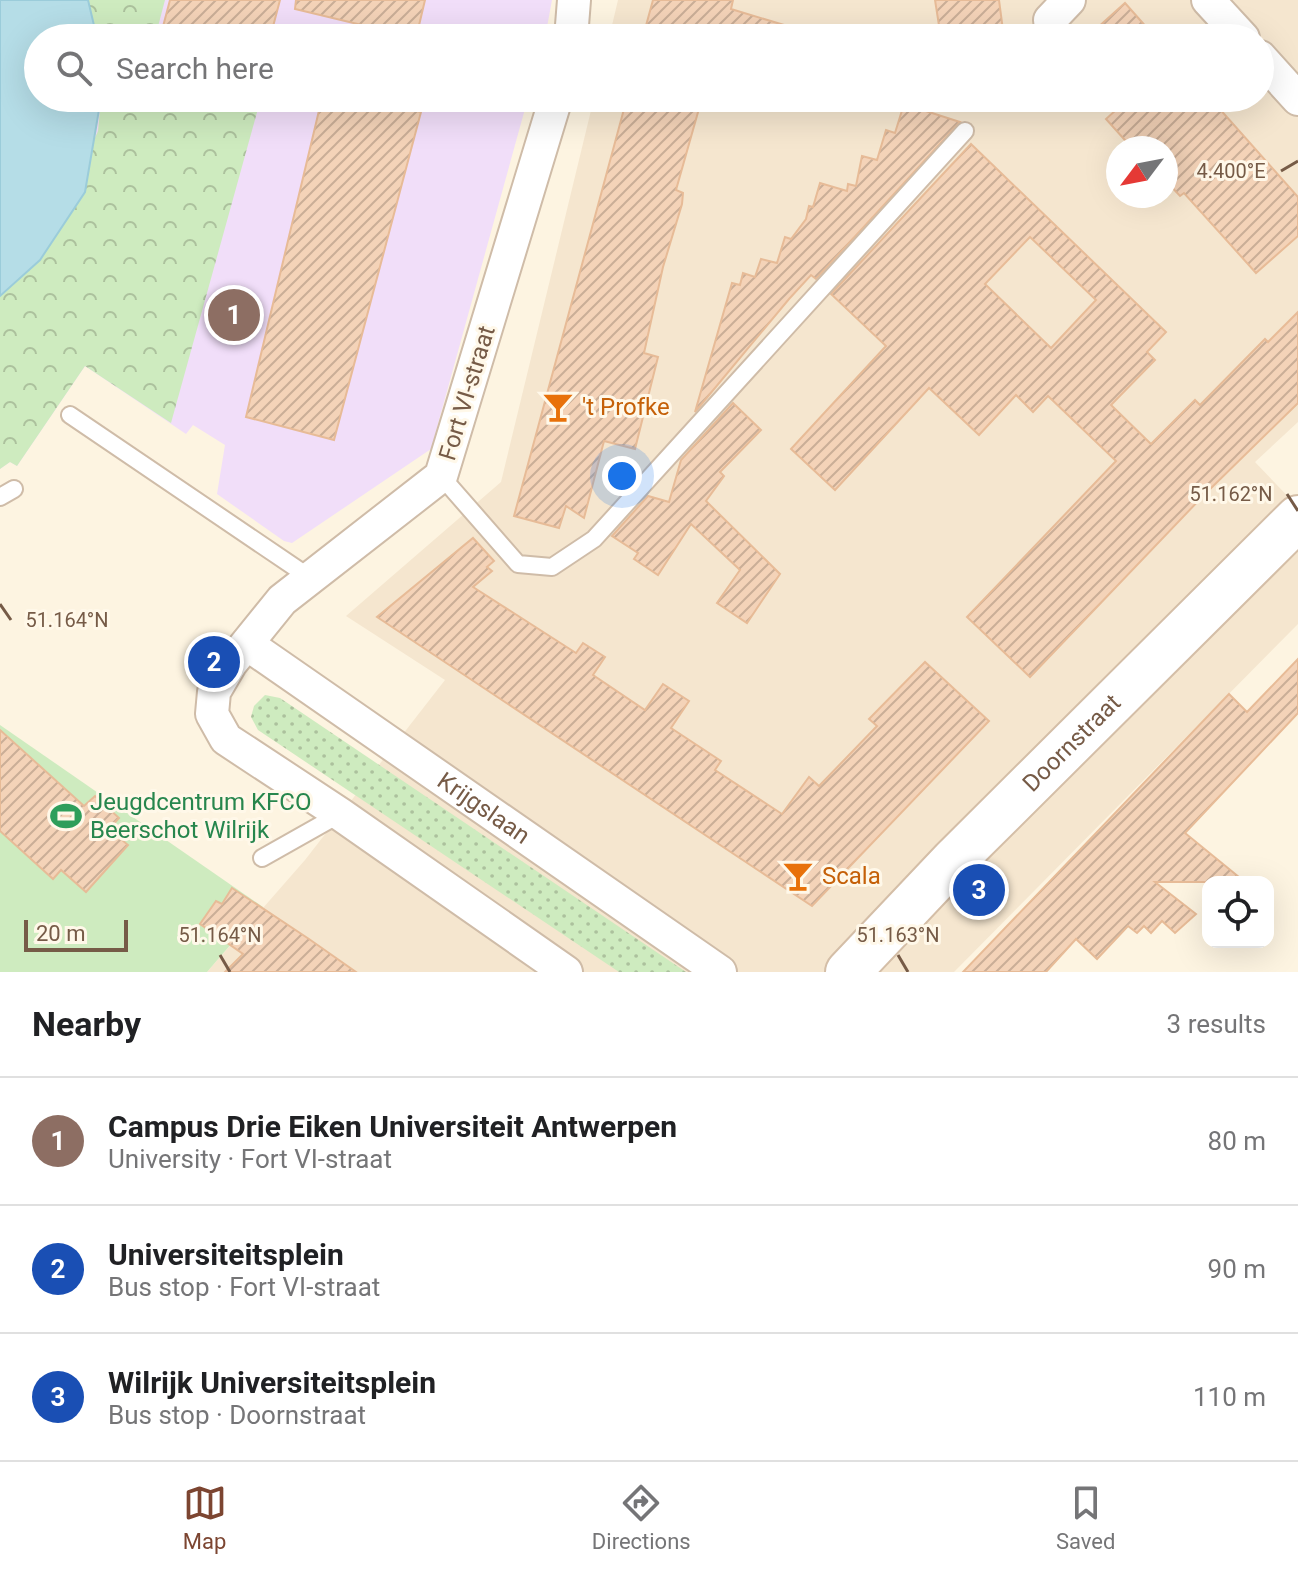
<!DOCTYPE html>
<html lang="en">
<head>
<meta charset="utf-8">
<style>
	body { margin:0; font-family:Roboto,sans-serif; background:#f2f2f2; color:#202124 }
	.controls { position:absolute; right:24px; bottom:24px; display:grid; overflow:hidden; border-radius:16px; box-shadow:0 8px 32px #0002 }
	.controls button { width:72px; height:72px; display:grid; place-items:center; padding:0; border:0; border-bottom:2px solid #e0e0e0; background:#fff; color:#202124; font:40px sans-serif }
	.compass { position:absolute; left:1106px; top:136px; width:72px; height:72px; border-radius:50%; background:#fff; box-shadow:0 8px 32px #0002; rotate:238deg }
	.scale { position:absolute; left:24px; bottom:20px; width:104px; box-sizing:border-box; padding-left:8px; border:4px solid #765b47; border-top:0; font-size:22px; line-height:28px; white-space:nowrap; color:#765b47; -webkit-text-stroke:6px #fff8e9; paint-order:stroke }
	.you { position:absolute; left:622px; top:476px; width:28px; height:28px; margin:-20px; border:6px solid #fff; border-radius:50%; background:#1a73e8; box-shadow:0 0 0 12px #1a73e833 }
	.badge { display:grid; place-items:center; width:52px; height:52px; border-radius:50%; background:#7c4531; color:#fff; font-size:26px; font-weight:700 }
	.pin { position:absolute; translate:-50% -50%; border:4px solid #fff; box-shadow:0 2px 8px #0006 }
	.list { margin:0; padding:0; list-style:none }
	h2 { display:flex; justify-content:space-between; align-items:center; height:104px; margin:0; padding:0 32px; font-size:34px }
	h2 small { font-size:26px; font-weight:400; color:#757577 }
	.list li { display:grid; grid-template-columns:52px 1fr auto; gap:24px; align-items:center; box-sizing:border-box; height:128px; padding:0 32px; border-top:2px solid #e0e0e0 }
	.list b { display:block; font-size:30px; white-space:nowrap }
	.list p { margin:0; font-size:26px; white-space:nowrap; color:#757577 }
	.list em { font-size:26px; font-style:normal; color:#757577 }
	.icon { flex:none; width:44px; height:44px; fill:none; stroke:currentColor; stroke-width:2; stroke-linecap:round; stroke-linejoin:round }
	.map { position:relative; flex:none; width:1298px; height:972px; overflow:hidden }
	.search { position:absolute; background:#fff; box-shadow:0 8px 32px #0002; left:24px; right:24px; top:24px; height:88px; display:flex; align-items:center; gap:20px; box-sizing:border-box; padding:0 28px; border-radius:44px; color:#757577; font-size:30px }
	.sheet { height:488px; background:#fff }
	nav { display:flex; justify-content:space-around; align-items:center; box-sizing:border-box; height:112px; border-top:2px solid #e0e0e0; background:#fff; font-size:22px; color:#757577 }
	nav a { display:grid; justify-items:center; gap:4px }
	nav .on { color:#7c4531 }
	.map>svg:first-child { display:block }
</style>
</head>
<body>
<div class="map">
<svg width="1298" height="972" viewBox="0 0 1298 972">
	<defs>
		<pattern id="grass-dots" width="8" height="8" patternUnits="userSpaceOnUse" patternTransform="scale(2)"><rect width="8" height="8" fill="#ceebbf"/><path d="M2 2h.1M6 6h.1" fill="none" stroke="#acc19d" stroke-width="1.8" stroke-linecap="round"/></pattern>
		<pattern id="forest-crowns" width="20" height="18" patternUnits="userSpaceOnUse" patternTransform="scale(2)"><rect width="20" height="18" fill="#ceebbf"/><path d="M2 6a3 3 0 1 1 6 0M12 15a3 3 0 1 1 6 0" fill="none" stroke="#acc19d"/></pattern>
		<pattern id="building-hatch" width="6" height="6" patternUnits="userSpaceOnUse" patternTransform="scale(2)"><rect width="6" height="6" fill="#f4d3b8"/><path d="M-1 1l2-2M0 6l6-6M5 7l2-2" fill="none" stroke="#caae97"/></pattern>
	</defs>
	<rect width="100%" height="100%" fill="#fdf4e1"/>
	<path fill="#f5e6cf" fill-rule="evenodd" d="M618 0H1298V422L1255 462 1298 507V624L954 972H207L305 860 445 680 346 616 501 482 594 98H1260V38H609ZM1118 148H1166V196H1118Z"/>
	<path fill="#f1def9" d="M0 0H552L545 38H38V98H528L431 449 292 543 284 541 217 494 225 445 193 425 186 434 85 366 17 466 10 462 0 469Z"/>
	<path fill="url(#grass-dots)" d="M265 695 280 698 686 972H619L258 730 251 717 254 706Z"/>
	<g fill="url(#forest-crowns)">
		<path d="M88 0H165L155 38H97Z"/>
		<path d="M101 98H261L171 423 85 366 17 466 10 462 0 469V296L40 260 98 131Z"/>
	</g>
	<path fill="#ceebbf" d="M0 725 263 907 207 972H0Z"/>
	<path fill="#b5dde7" stroke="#9bccda" stroke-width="2" d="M0 0H88L97 38H38V98H101L85 192 40 260 0 296Z"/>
	<g fill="url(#building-hatch)" stroke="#e7bb97" stroke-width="2" fill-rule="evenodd">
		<path d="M170 0H280L270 38H160Z"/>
		<path d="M296 0H425L416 38 295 9Z"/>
		<path d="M653 0H733L731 9 804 31 803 38H662L644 33Z"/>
		<path d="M935 0H999L1004 38H941Z"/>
		<path d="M1125 3 1156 38H1086Z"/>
		<path d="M322 98H385L384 103 421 112 334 440 246 417Z"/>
		<path d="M627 98H702L676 190 683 193 682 204 663 267 644 353 658 357 635 449 604 441 584 518 566 506 559 528 514 516Z"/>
		<path d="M1105 98H1210L1298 197V236L1256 273 1184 193 1180 196 1166 181V148H1132L1106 119 1116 110Z"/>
		<path d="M904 104 960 122 816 279 811 275 789 299 695 412 732 283 740 285 743 273 755 277 761 259 777 263 785 237 791 239 806 219 809 206 813 207 820 183 847 191 848 184 856 186 862 156 877 160 886 130 895 133Z"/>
		<path d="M971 144 1166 332 1147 352 1155 360 1111 405 1151 444 1195 400 1200 405 1265 339 1268 342 1298 312V403L1203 496 1030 677 967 617 1116 461 1048 396 1033 412 1016 395 979 435 929 388 835 490 791 449 886 346 831 294ZM1030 237 1096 300 1051 348 985 284Z"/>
		<path d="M733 403 761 430 720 472 724 476 706 501 780 574 747 623 717 603 740 570 691 524 658 575 634 559 638 553 612 536 648 496 669 502 681 460Z"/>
		<path d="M473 538 494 561 487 567 492 571 473 587 576 653 583 643 605 657 593 675 645 710 663 684 689 701 671 728 721 761 715 770 782 814 809 777 819 786 877 726 869 719 925 662 989 721 812 906 377 617Z"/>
		<path d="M1298 659V713L1185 833 1245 882H1155L1196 914 1175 933 1162 921 1151 933 1144 926 1137 933 1128 926 1097 959 1076 939 1046 972H963L1229 694 1247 712Z"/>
		<path d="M0 730 84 806 95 796 119 818 109 829 128 845 86 892 61 870 53 879 0 831Z"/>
		<path d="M232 888 309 939 356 972H225L243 954 200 924 216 901 222 904Z"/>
	</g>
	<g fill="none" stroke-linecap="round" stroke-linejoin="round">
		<defs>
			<g id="lane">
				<path d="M70 415 309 577"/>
				<path d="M441 476 518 564 552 567 594 539 965 131"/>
				<path d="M0 497 14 489"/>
				<path d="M262 858 340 814"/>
			</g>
			<g id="street">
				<path d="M1208 0 1243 38"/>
				<path d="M1050 20 1069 0"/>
				<path d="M571 38 574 0"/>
				<path d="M1260 57 1298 99"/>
				<path d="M556 98 441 476 282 600 231 663 214 692 212 714 226 739 340 814 566 972"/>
				<path id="s1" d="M247 644 720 972"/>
			</g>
			<g id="secondary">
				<path id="s2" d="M848 972 953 861 1298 518"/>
			</g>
		</defs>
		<use href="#lane" stroke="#cfbca8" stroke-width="20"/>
		<use href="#street" stroke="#cfbca8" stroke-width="36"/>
		<use href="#secondary" stroke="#d4bea7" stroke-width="48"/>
		<use href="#lane" stroke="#fff" stroke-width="16"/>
		<use href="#street" stroke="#fff" stroke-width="32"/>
		<use href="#secondary" stroke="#fff" stroke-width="44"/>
	</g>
	<path fill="none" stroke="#765b47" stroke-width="3" d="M1281 171 1298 161M1287 494 1298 511M0 604 11 620M220 955 230 972M898 955 908 972"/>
	<defs>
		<symbol id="bar-bare" viewBox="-9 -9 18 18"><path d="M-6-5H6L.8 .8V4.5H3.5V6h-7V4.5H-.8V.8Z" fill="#e8710a" stroke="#fff8e9" stroke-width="2.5" paint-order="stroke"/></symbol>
		<symbol id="stadium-bare" viewBox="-9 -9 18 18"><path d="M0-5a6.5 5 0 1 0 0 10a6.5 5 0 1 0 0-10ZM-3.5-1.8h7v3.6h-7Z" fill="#2e9e5b" stroke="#fff8e9" stroke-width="2.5" paint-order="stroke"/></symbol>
	</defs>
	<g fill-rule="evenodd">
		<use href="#bar-bare" x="536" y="385" width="44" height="44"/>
		<use href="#stadium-bare" x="44" y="794" width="44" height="44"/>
		<use href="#bar-bare" x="776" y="854" width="44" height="44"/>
	</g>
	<g text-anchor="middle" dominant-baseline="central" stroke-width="6" stroke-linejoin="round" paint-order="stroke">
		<g font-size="24" fill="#765b47" stroke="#fff8e9">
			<text transform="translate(467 393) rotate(-73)">Fort VI-straat</text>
			<text stroke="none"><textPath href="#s2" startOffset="320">Doornstraat</textPath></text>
			<text stroke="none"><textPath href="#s1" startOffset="288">Krijgslaan</textPath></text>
		</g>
		<g font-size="24" fill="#c56008" stroke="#fff8e9" text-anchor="start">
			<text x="582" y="407">'t Profke</text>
			<text x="822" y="876">Scala</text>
		</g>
		<g font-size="24" fill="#27864d" stroke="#fff8e9" text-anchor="start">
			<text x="90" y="802">Jeugdcentrum KFCO<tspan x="90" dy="28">Beerschot Wilrijk</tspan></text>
		</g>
	</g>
	<g font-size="20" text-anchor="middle" fill="#765b47" stroke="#fff8e9" stroke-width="6" stroke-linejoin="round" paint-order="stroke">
		<text x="1231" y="178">4.400°E</text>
		<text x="1231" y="501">51.162°N</text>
		<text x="67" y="627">51.164°N</text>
		<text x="220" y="942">51.164°N</text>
		<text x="898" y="942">51.163°N</text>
	</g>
</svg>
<div class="controls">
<button><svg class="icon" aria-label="locate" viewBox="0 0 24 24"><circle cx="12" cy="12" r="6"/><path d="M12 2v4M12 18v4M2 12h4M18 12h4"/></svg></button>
</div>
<svg class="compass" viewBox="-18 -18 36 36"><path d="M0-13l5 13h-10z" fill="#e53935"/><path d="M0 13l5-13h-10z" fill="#757577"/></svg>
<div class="scale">20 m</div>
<div class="you"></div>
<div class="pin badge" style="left:234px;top:315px;background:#8d6e63">1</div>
<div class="pin badge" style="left:214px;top:662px;background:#1a4fb4">2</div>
<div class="pin badge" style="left:979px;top:890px;background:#1a4fb4">3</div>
<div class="search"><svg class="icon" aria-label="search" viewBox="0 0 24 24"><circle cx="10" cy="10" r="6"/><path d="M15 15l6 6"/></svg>Search here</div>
</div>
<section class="sheet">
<h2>Nearby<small>3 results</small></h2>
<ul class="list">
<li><span class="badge" style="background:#8d6e63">1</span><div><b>Campus Drie Eiken Universiteit Antwerpen</b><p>University · Fort VI-straat</p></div><em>80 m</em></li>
<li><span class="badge" style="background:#1a4fb4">2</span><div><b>Universiteitsplein</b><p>Bus stop · Fort VI-straat</p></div><em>90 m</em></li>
<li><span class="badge" style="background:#1a4fb4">3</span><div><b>Wilrijk Universiteitsplein</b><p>Bus stop · Doornstraat</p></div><em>110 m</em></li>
</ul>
</section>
<nav>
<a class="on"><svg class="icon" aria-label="map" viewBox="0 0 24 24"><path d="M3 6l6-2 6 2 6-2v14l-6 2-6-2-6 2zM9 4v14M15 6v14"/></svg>Map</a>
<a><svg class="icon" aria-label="directions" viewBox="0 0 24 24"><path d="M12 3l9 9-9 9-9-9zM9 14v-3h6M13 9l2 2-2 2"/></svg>Directions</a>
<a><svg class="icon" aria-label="saved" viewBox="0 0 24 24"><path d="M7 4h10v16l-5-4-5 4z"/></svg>Saved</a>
</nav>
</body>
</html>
